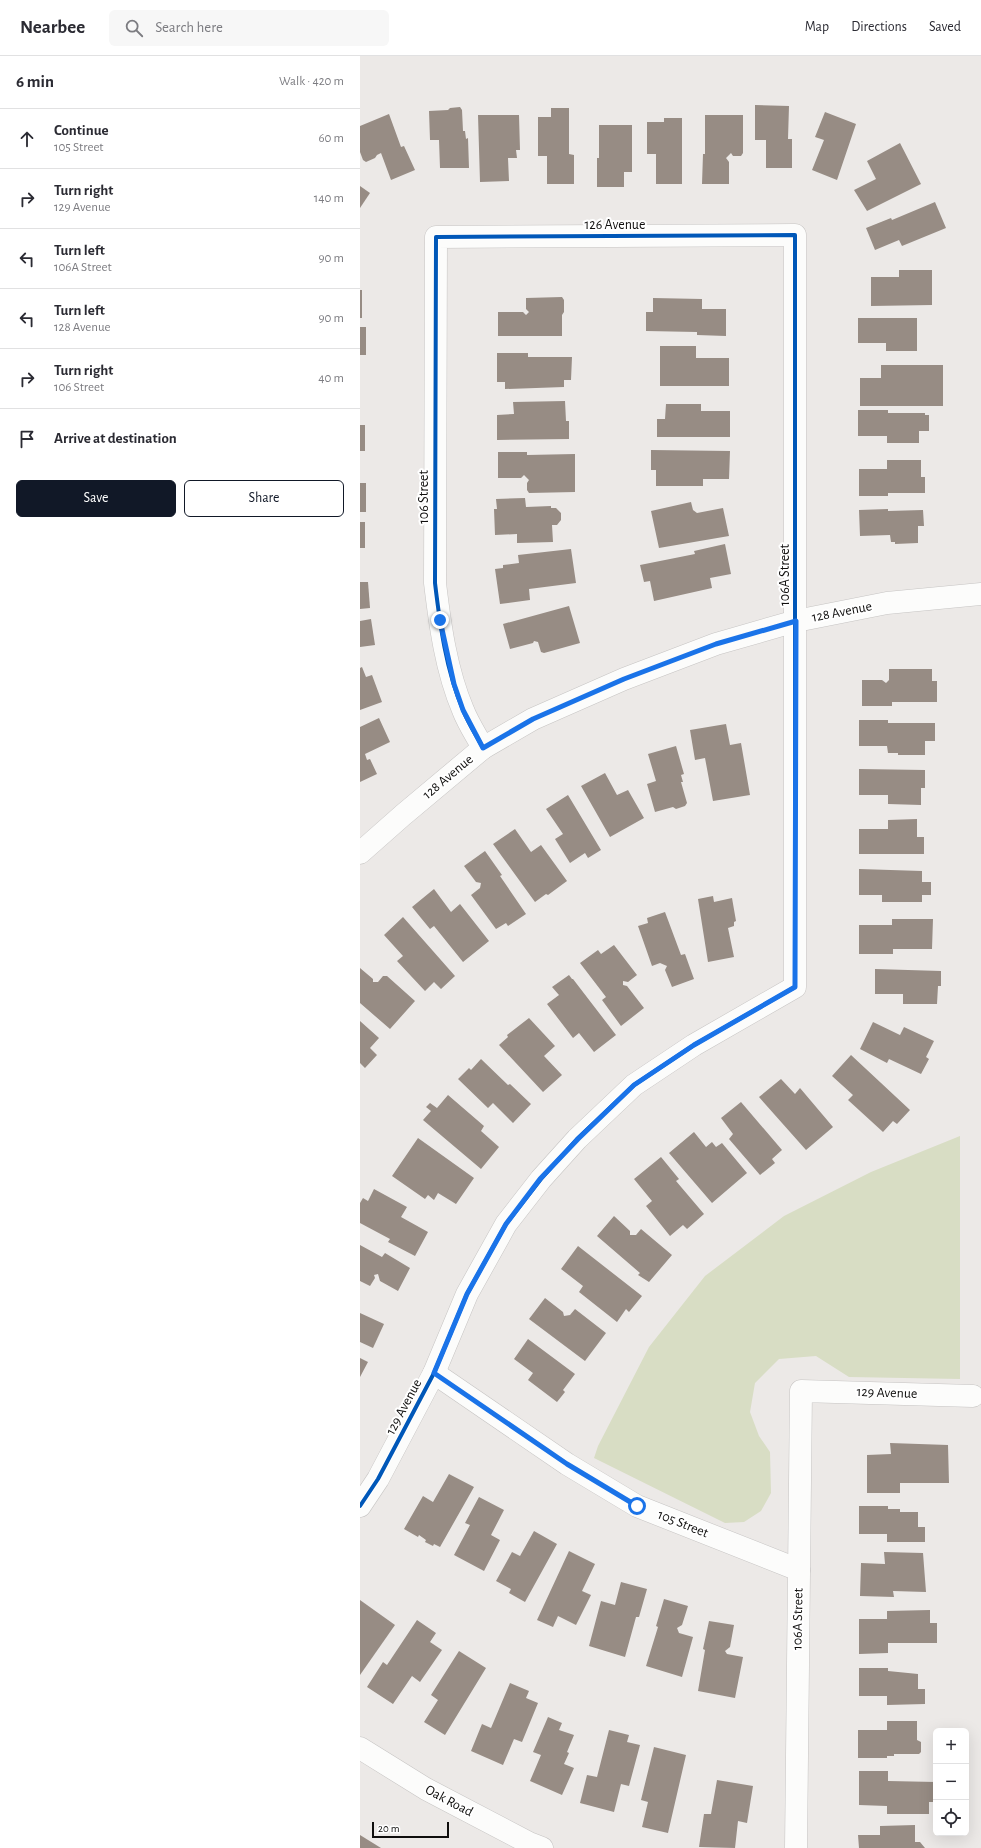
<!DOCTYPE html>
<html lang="en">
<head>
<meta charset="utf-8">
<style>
	body { margin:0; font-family:"Alegreya Sans",sans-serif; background:#f7f7f7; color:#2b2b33 }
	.controls { position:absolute; right:12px; bottom:12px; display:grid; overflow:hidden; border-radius:6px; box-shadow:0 4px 16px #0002 }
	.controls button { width:36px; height:36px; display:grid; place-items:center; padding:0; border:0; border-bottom:1px solid #e1e1e2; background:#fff; color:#2b2b33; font:20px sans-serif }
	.scale { position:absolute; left:12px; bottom:10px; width:77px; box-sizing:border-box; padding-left:4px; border:2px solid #0f0e0d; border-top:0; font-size:11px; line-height:14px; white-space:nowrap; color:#0f0e0d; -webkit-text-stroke:3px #fff; paint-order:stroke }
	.stop { position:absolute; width:12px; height:12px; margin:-9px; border:3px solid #1a73e8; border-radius:50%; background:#fff }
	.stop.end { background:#1a73e8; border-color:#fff; box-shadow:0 1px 4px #0008 }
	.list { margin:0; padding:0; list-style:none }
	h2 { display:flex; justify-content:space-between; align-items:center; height:52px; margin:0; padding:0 16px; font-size:17px }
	h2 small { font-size:13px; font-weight:400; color:#7c7c81 }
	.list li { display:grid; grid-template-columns:26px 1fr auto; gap:12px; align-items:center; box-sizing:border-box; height:60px; padding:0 16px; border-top:1px solid #e1e1e2 }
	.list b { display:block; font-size:15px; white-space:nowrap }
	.list p { margin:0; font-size:13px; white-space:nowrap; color:#7c7c81 }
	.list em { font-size:13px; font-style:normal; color:#7c7c81 }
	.actions { display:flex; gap:8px; padding:12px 16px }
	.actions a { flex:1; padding:9px 0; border:1px solid #111827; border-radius:6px; text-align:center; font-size:14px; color:#111827 }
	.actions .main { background:#111827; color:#fff }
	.icon { flex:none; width:22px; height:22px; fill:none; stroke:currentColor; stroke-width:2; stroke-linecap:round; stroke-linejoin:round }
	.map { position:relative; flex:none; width:621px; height:1792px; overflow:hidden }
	header { display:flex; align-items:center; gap:24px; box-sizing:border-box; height:56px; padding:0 20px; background:#fff; border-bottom:1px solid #e1e1e2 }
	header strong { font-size:19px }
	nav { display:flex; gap:22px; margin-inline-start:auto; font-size:14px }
	.search { width:280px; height:36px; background:#f7f7f7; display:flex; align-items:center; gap:10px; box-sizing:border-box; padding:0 14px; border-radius:6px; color:#7c7c81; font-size:15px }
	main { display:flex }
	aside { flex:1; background:#fff }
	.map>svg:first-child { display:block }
</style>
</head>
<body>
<header>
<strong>Nearbee</strong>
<div class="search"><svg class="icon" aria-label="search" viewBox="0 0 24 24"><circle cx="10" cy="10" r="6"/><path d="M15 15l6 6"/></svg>Search here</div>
<nav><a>Map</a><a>Directions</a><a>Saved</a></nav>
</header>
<main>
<aside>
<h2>6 min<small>Walk · 420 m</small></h2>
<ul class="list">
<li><svg class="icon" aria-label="ahead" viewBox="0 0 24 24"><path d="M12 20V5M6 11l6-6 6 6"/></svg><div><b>Continue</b><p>105 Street</p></div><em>60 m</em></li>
<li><svg class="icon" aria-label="right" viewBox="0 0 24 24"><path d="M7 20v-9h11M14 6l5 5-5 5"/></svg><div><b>Turn right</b><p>129 Avenue</p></div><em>140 m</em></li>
<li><svg class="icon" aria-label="left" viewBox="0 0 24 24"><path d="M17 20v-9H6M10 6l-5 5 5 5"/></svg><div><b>Turn left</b><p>106A Street</p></div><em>90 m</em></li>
<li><svg class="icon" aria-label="left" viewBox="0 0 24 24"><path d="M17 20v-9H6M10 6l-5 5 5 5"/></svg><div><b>Turn left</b><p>128 Avenue</p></div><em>90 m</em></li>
<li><svg class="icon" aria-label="right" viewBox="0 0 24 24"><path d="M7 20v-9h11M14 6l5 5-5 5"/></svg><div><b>Turn right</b><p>106 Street</p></div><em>40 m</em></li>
<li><svg class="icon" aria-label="arrive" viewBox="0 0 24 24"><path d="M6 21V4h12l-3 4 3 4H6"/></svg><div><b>Arrive at destination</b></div></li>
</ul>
<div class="actions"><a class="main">Save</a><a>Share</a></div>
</aside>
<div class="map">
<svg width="621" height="1792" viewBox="0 0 621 1792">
	<rect width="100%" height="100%" fill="#ece9e7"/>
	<path fill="#d8ddc4" d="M600 1080V1323L489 1321 456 1300 419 1303 395 1327 390 1356 399 1380 410 1396 411 1437 401 1455 384 1466 365 1467 234 1402 238 1390 289 1291 345 1220 424 1160 511 1116Z"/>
	<g fill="#978c84">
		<path d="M395 49 429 50 428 83H432V112H406V84H395Z"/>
		<path d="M100 51 102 54 103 75H105L106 83 108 82 109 112H80L79 84H70L69 55 88 54 90 52Z"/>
		<path d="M191 52H209V98L214 99V128H187V100H178V61H191Z"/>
		<path d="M465 56 496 68 477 124 452 114 464 84 455 81Z"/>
		<path d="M29 58 41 91 44 90 55 114 31 124 21 97 17 99 15 102 6 106 3 104 0 96V70Z"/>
		<path d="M118 59H159L160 94H156L157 102H148L149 125 120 126Z"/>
		<path d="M345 59H383V97L381 100H373L371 97 366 102 369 106V128H342L343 98H345Z"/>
		<path d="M304 62H322V128H296V98H287V66H304Z"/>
		<path d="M239 69H272V116H264V131H237V102H239Z"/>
		<path d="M540 87 561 128 507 155 494 134 516 123 507 105Z"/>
		<path d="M0 130 10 137 0 152Z"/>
		<path d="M575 146 586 172 542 190 539 184 515 194 506 172 531 162 532 164Z"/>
		<path d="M539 214H572V249L511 250V221H539Z"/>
		<rect x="0" y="234" width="2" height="28"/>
		<path d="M202 241 204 244V256L202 259V280H138V256H163L166 259 169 256 166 253V242Z"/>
		<path d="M293 242 342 243V253H366V280L337 279V276L286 275V256H293Z"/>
		<path d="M498 262H557V295H526V287H498Z"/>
		<rect x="0" y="271" width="6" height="28"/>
		<path d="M300 290H336V302H369V330H300Z"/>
		<path d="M137 297H168V301H212L211 324H204V331L145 333V326H137Z"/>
		<path d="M521 309H583V350H500V322H521Z"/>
		<path d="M205 345 206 365H209V383L137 384V359L154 358 153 346Z"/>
		<path d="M306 348H341V355H370V381H297V363H305Z"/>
		<path d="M498 354H528V357H565V359H569V375H559V387H527V380H498Z"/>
		<rect x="0" y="369" width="5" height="26"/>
		<path d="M291 394 370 395 369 423H343V430H296V414H291Z"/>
		<path d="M138 396H167V399L215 398V436L169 437 167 434V427L169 424 164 419 161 422H138Z"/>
		<path d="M527 404H561V421H565V437H528V440H499V413H527Z"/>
		<rect x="0" y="427" width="6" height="29"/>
		<path d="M165 442 166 451 191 450V452H196L201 457V464L197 469H192L193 486 157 487V478L135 479 134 453H137L136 443Z"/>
		<path d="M331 446 333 454 337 457 363 452 369 480 299 492 291 455Z"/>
		<path d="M528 453V455L563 454 564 470H558V487L535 488V486H531L530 479 500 480 499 454Z"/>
		<rect x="0" y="466" width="5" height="26"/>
		<path d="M365 488 371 518 350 522 352 532 294 545 290 525 284 526 280 509 335 498 334 495Z"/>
		<path d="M211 493 216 527 169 533 170 544 140 548 135 513 143 512V509L159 507 158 499Z"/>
		<path d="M0 526H8L10 552 0 553Z"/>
		<path d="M209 550 220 587 184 597 181 596 178 586 174 585 173 587 150 593 143 568Z"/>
		<path d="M11 563 15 589 0 591V565Z"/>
		<path d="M2 611 6 621 12 619 22 646 0 654V612Z"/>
		<path d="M529 613H572V625H577V646H532V650H502V624H522L526 627 529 624Z"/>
		<path d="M19 662 30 686 5 698 7 704 10 703 17 718 0 726V671Z"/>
		<path d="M499 664H528V667H575V685H565V699H538V697H528L527 690H499Z"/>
		<path d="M366 668 370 689 381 687 390 739 353 745 345 702 335 704 330 674Z"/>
		<path d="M316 690 324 718 321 719 323 726H321L327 747 325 750 316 753 313 751 295 756 287 728 296 725 288 698Z"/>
		<path d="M499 713 565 714V732H561V749L528 748V739H499Z"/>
		<path d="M245 717 257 739 268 734 284 762 250 781 221 730Z"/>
		<path d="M208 739 241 794 228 802 225 797 210 807 195 783 203 778 186 753Z"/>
		<path d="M557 763V781H564V798H499V773H528V764Z"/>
		<path d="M155 773 171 796 181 789 207 825 188 839 186 838 175 846 133 788Z"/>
		<path d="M125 795 142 819 140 820 166 858 148 870 146 867 136 873 111 839 120 832 121 827 116 826 104 810Z"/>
		<path d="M499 813 562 815V826H571V839H562V846H522V839H499Z"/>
		<path d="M74 833 91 856 100 848 129 885 103 906 74 870 70 873 52 851Z"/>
		<path d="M353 840 354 846 372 842 376 865 374 866V870L368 872 374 901 348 906 338 843Z"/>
		<path d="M305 856 321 899 325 898 334 923 312 931 305 914 307 910 300 907 292 910 278 870 288 867 287 862Z"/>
		<path d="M43 861 95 920 81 933 74 926 65 935 37 905 43 900 24 879Z"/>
		<path d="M532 863H573L572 893H533V898H499V869H532Z"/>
		<path d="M254 889 277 919 268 926 263 925V929L267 930 284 952 261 970 242 944 246 941 220 907 238 894 241 898Z"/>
		<path d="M0 912 13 923V926H18L23 920H27L55 945 30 973 0 947Z"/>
		<path d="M515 913 581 915V930H578L577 948H543V938H515Z"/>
		<path d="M209 919 212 923H213L256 979 234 996 219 977 213 982 187 948 199 939 192 931Z"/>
		<path d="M169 962 195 990 184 1000 202 1019 183 1036 139 989 148 981 147 979Z"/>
		<path d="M0 965 19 982 10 992 17 999 5 1012 0 1007Z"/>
		<path d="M513 966 540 979 544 971 574 985 566 1001 569 1003 561 1018 529 1003 527 1007 500 993Z"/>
		<path d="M491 999 550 1054 537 1068 533 1065 523 1076 488 1044 493 1039 472 1020Z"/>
		<path d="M121 1003 148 1029 150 1028 171 1048 153 1067 133 1047 128 1052 98 1023 109 1012 111 1014Z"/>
		<path d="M421 1023 435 1038 440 1032 473 1071 446 1094 399 1041Z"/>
		<path d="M88 1039 124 1070 121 1075 139 1091 121 1113 63 1064 71 1055 66 1051 70 1047 77 1052Z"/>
		<path d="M381 1046 422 1094 412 1103 415 1107 400 1119 369 1083 373 1078 361 1062Z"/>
		<path d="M334 1076 346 1091 352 1086 356 1091 362 1087 387 1117 352 1147 309 1097Z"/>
		<path d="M58 1082 114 1122 96 1148 78 1137 74 1144 68 1139 65 1143 32 1120Z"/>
		<path d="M301 1101 319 1123 316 1125 344 1158 327 1173 323 1169 310 1180 286 1150 292 1145 274 1123Z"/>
		<path d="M14 1133 47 1151 41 1161 68 1176 55 1200 28 1186 30 1183 0 1167V1147L3 1142 8 1145Z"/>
		<path d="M254 1160 270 1175V1179H276L281 1173 312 1199 289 1226 278 1219 280 1217 237 1180Z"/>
		<path d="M0 1189 22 1201 25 1197 50 1212 38 1235 20 1225 18 1218 14 1219 15 1222 10 1230 0 1225Z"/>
		<path d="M218 1190 282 1240 269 1256 266 1253 257 1266 219 1236 223 1230 201 1213Z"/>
		<path d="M185 1242 203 1256 204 1260 210 1259 215 1253 246 1277 225 1305 169 1263Z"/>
		<path d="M0 1257 24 1268 13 1292 0 1286Z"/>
		<path d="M168 1283 215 1318 203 1334 205 1336 197 1346 168 1324 173 1317 154 1303Z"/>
		<path d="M0 1302 8 1306 0 1321Z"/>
		<path d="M530 1387 588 1389 589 1427H540V1437H507V1399L531 1398Z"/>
		<path d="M89 1418 114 1431 80 1491 74 1488 73 1490 65 1486 66 1484 59 1479 58 1481 44 1473 63 1440 73 1446Z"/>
		<path d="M119 1441 144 1454 131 1479 140 1484 124 1515 94 1499 110 1469 105 1467Z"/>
		<path d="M499 1450H528V1453H540V1456H558V1471H565V1486H527V1478H499Z"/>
		<path d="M174 1475 197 1488 165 1546 149 1537 151 1533 136 1525 152 1496 160 1500Z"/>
		<path d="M209 1495 235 1508 222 1535 231 1539 216 1569 198 1560 193 1571 177 1564Z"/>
		<path d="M524 1496 563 1497 566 1536 533 1535 534 1541 500 1540 501 1507 525 1508Z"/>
		<path d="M261 1526 287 1533 279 1561H276L265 1601 229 1590 241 1545 255 1549Z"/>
		<path d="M304 1543 328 1550 322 1569 317 1572 319 1577 333 1581 322 1621 286 1610 298 1571 296 1570Z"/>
		<path d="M0 1544 35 1569 0 1619Z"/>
		<path d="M570 1554V1567H577V1587H528V1597L499 1598V1563H527V1555Z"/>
		<path d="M57 1564 76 1577 70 1586 82 1594 60 1626 52 1620 33 1648 7 1631 23 1606 27 1609Z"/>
		<path d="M349 1565 374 1569 370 1591 365 1595 367 1598 383 1601 375 1642 338 1635 345 1594 343 1593Z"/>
		<path d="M99 1595 126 1612 85 1679 64 1666 78 1644 71 1639Z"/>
		<path d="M499 1612H528V1615L558 1618V1633H565V1648L527 1649V1640H499Z"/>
		<path d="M150 1627 169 1635 166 1642 178 1647 162 1686 154 1683 143 1709 111 1695 122 1668 131 1672Z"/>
		<path d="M188 1661 202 1667 199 1674 214 1679 207 1696 209 1697 204 1708 214 1712 202 1739 170 1725 181 1699 173 1696Z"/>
		<path d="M527 1665H557V1684L561 1686V1696L559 1698H534V1700H527V1702H498V1674H527Z"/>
		<path d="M249 1674 269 1679 267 1686 280 1689 269 1730 261 1728 254 1756 220 1747 227 1719 237 1721Z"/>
		<path d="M294 1691 326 1699 308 1777 282 1771 288 1746 281 1744Z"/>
		<path d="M499 1715H528V1725L576 1726V1746H569V1758H527V1750L499 1749Z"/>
		<path d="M357 1724 393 1730 387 1767 378 1765 375 1792 339 1791 344 1758H351Z"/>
		<path d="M555 1769V1786H560L565 1792H499L498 1779H520V1770Z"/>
		<path d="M0 1779 21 1792H0Z"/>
	</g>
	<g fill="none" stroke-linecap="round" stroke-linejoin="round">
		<defs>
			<g id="minor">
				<path d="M0 797 43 759 123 692 173 663 264 623 356 588 436 565 527 547 621 538"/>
				<path d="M74 1317 207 1408 277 1450 439 1514"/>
				<path d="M0 1450 18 1423 74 1317 107 1238 146 1168 181 1123 217 1083 274 1029 334 989 435 931V179L76 181 75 527C80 569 86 614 103 654 108 667 116 679 123 692"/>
				<path d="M0 1692 66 1733 169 1787 182 1792"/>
				<path d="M436 1792 441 1335 613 1340"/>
			</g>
		</defs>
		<use href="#minor" stroke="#c6c4c3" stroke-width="23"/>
		<use href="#minor" stroke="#fcfcfb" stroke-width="22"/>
		<defs>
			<path id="cycleway" d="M0 1450 18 1423 74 1317 107 1238 146 1168 181 1123 217 1083 274 1029 334 989 435 931V179L76 181 75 527C80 569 86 614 103 654 108 667 116 679 123 692"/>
		</defs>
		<use href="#cycleway" stroke="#fff" stroke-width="6"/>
		<use href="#cycleway" stroke="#0057b8" stroke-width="4"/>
	</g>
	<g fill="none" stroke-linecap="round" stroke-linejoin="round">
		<path stroke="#1a73e8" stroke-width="5" d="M80 564 94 628 103 654 123 692 173 663 264 623 356 588 436 565 435 931 334 989 274 1029 218 1083 180 1123 146 1168 107 1238 74 1317 207 1408 277 1450"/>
	</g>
	<g text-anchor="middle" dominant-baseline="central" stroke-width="4" stroke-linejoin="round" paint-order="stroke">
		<g font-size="14" fill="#0f0e0d" stroke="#fff">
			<text x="255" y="169">126 Avenue</text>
			<text transform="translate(64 441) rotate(-90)">106 Street</text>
			<text transform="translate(425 519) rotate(-90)">106A Street</text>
			<text transform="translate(482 556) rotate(-11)">128 Avenue</text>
			<text transform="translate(88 721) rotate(-40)">128 Avenue</text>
			<text transform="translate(527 1337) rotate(2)">129 Avenue</text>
			<text transform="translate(44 1351) rotate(-62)">129 Avenue</text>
			<text transform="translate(323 1468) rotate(22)">105 Street</text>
			<text transform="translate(438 1563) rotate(-89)">106A Street</text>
			<text transform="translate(89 1745) rotate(28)">Oak Road</text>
		</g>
	</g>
</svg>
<div class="controls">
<button>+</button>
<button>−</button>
<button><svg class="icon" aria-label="locate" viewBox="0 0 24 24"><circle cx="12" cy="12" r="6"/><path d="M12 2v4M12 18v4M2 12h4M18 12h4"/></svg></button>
</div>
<div class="scale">20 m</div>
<div class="stop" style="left:277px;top:1450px"></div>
<div class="stop end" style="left:80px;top:564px"></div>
</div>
</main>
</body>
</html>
